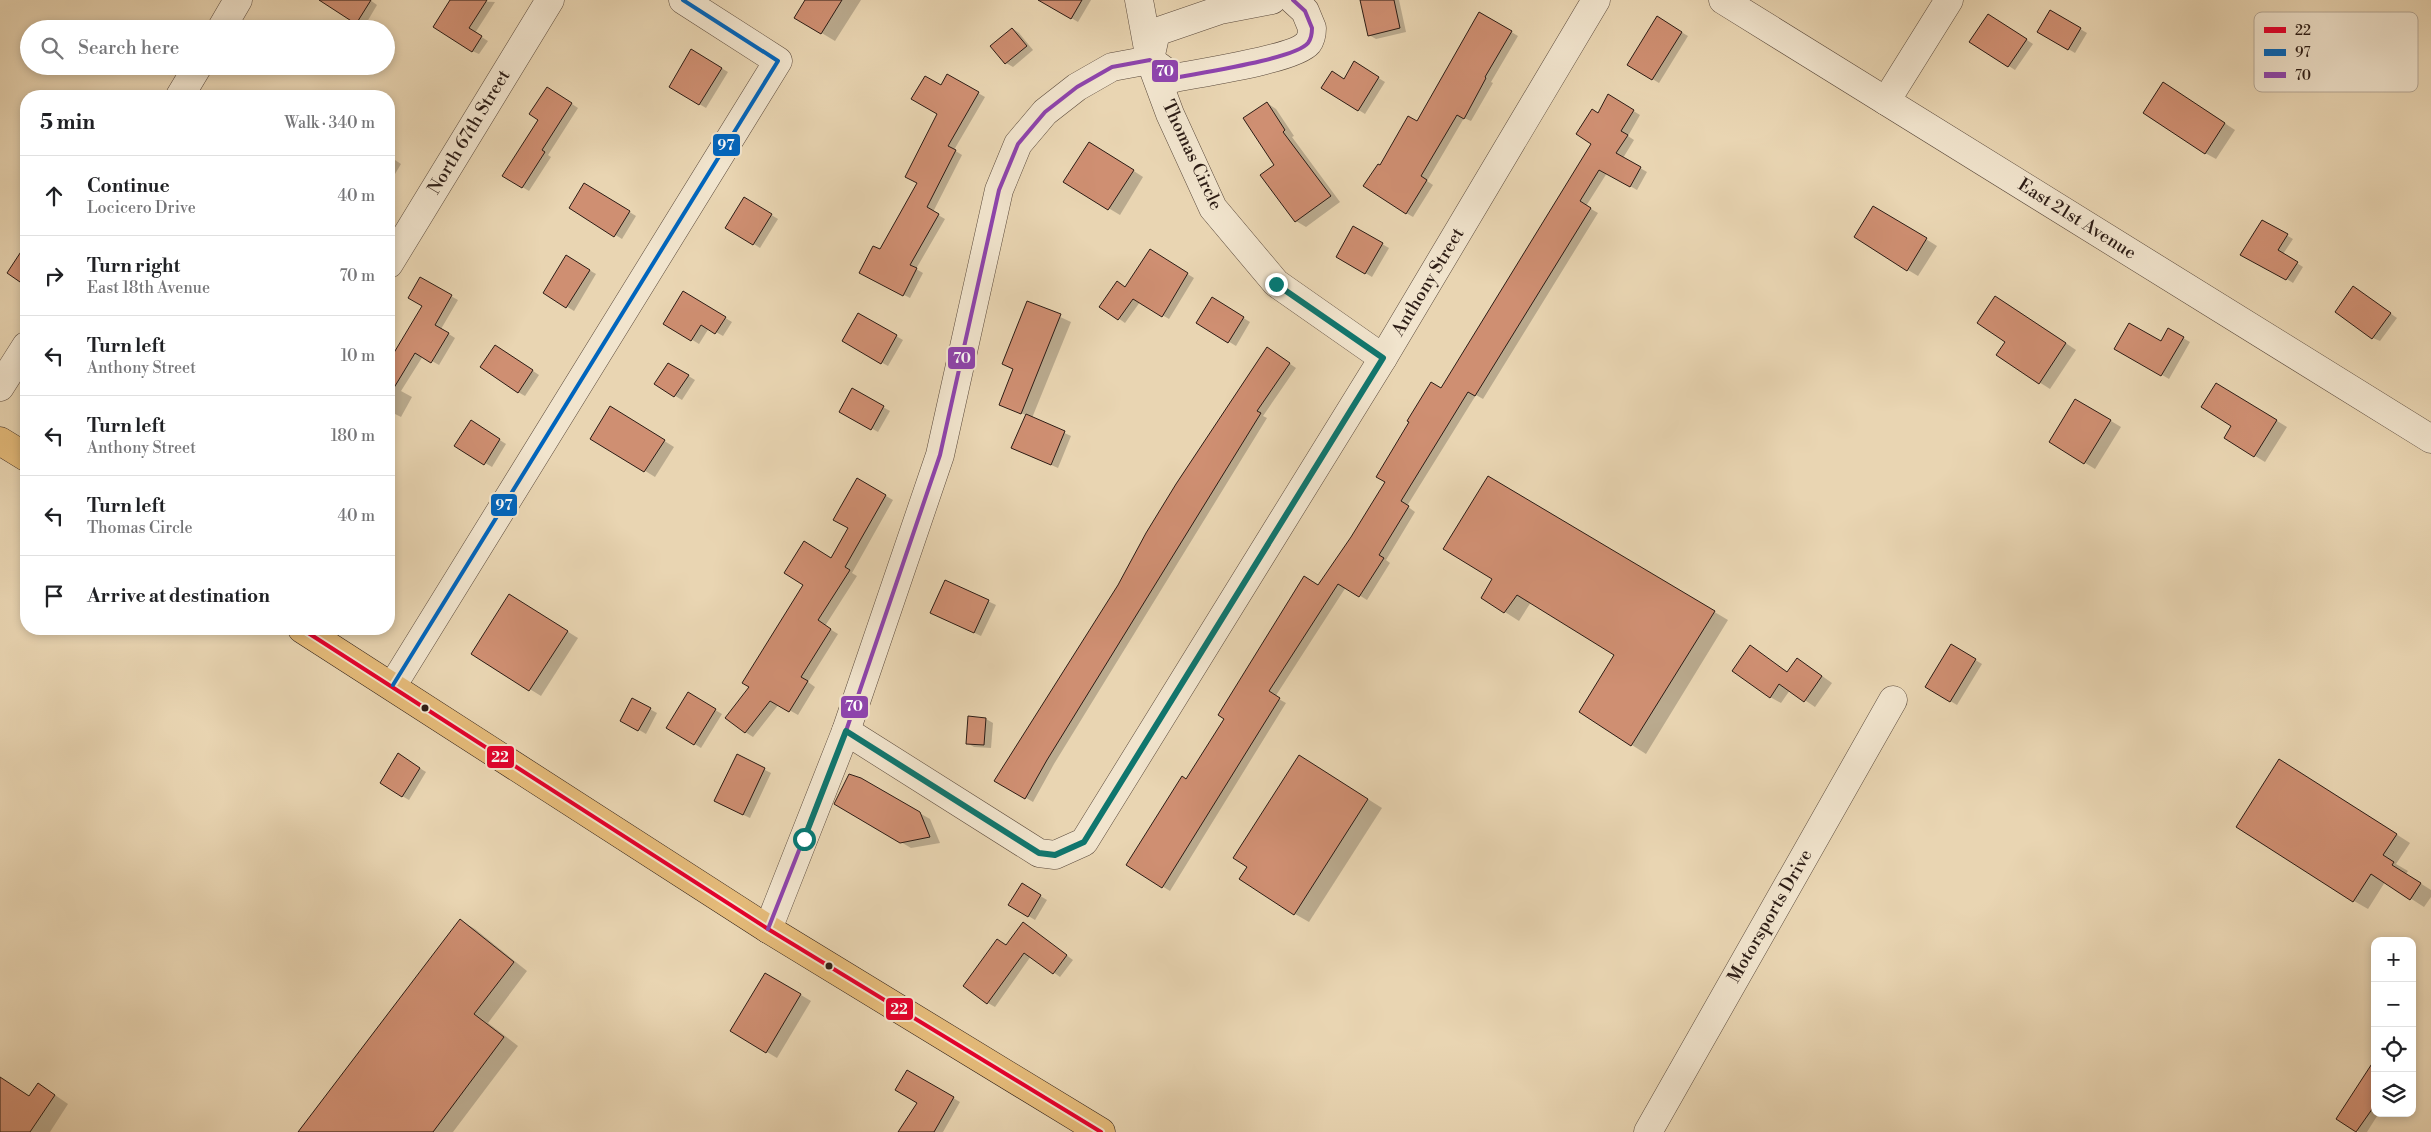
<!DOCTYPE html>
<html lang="en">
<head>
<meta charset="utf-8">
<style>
	body { margin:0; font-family:"Libre Bodoni",serif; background:#f2f2f2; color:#202124 }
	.controls { position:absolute; right:15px; bottom:15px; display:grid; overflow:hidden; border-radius:10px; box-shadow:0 2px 8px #0003 }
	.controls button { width:45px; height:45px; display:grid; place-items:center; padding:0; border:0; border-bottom:1px solid #e0e0e0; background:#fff; color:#202124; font:25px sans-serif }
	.stop { position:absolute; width:15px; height:15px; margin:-11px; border:4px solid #0f766e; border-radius:50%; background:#fff }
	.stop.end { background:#0f766e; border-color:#fff; box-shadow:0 1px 5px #0008 }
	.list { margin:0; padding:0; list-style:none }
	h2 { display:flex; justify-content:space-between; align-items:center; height:65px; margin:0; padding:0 20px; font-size:21px }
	h2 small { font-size:16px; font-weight:400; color:#757577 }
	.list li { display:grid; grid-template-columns:32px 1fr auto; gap:15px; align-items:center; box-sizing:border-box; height:80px; padding:0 20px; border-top:1px solid #e0e0e0 }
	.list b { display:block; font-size:19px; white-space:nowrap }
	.list p { margin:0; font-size:16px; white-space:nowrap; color:#757577 }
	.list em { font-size:16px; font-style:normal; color:#757577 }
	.icon { flex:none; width:28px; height:28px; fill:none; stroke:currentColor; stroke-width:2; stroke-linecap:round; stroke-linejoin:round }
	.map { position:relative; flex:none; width:2431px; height:1132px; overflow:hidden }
	.search { position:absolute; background:#fff; box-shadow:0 2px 8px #0003; left:20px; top:20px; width:375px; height:55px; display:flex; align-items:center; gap:12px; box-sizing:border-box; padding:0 18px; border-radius:28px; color:#757577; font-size:19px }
	.panel { position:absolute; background:#fff; box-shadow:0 2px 8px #0003; left:20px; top:90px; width:375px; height:545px; border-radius:20px }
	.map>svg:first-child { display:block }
</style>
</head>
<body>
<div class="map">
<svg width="2431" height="1132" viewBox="0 0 2431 1132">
	<rect width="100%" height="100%" fill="#e9d5b2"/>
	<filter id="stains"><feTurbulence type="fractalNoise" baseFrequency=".004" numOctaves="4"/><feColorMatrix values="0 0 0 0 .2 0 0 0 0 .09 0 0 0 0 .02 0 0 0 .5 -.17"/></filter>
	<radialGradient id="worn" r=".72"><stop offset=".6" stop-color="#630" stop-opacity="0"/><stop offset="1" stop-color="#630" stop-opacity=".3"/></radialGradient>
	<g fill="#0003">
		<path d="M322 0H370L377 5 364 27Z"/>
		<path d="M452 0 495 2 475 33 488 41 479 54 472 51Z"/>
		<path d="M804 0H861L835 41 795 17 805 1Z"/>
		<path d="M1041 0H1091L1078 22Z"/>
		<path d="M1361 0H1399L1406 32 1376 39 1369 35Z"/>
		<path d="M2051 12 2087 33 2075 53 2039 32Z"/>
		<path d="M1479 13 1518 36 1491 82 1493 83 1471 121 1464 118 1427 181 1433 185 1413 217 1406 213 1380 167 1418 122Z"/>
		<path d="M1657 18 1688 36 1659 83 1628 64Z"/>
		<path d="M1995 19 2033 44 2015 70 1971 42Z"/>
		<path d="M1013 29 1019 33 1033 50 1013 67 1006 63Z"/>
		<path d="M692 51 728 72 706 108 670 87Z"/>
		<path d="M1354 63 1385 82 1365 114 1323 88 1344 80Z"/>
		<path d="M948 76 985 97 954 150 962 155 933 212 945 219 916 269 923 273 910 298 867 276 919 183Z"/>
		<path d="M2174 90 2235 130 2216 159 2205 153Z"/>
		<path d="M554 92 578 108 548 155 551 157 529 191 504 176Z"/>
		<path d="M1609 96 1640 115 1628 136 1634 140 1623 158 1647 172 1637 190 1607 173 1586 206 1598 213 1483 399 1476 395 1407 506 1415 512 1386 560 1390 563 1367 600 1346 587 1275 697 1286 703 1170 891 1128 865 1352 538 1593 143 1598 114Z"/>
		<path d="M1267 103 1276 109 1294 136 1292 137 1340 202 1306 227 1296 221 1261 175 1275 165Z"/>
		<path d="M1100 149 1143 177 1120 215 1065 182Z"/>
		<path d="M389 156 401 164 389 184Z"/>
		<path d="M585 185 636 216 622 239 571 208Z"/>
		<path d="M745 199 778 219 760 248 727 227Z"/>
		<path d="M1884 213 1937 246 1918 276 1908 270Z"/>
		<path d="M2263 221 2293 239 2283 254 2303 267 2293 283 2273 270Z"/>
		<path d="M1354 228 1389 248 1372 277 1337 256Z"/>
		<path d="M26 246V283L8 272Z"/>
		<path d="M1150 251 1194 278 1169 319 1140 302 1125 323 1101 306 1126 288Z"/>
		<path d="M567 257 596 274 574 311 544 292Z"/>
		<path d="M420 279 458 300 441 329 455 338 439 365 423 356 401 391 412 397 401 417 389 411V363L424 306Z"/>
		<path d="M2360 292 2397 318 2380 341 2373 338Z"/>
		<path d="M684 293 732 322 723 336 709 328 699 344 665 323Z"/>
		<path d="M1212 299 1250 322 1236 346 1198 323Z"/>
		<path d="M1028 302 1071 322 1032 418 1071 436 1058 468 1020 451 1026 415 1000 405 1014 370 1003 364Z"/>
		<path d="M2006 303 2076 350 2050 389 2039 382 2007 341Z"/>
		<path d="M858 314 903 340 888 366 843 341Z"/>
		<path d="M2169 330 2190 342 2169 379 2116 348 2161 342Z"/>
		<path d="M502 350 539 375 525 396 518 392Z"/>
		<path d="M1274 353 1296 368 1263 416 1267 418 1054 764 1033 802 996 780Z"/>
		<path d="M669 364 695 380 682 400 656 384Z"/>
		<path d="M852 390 890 411 878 432 841 411Z"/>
		<path d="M2227 390 2287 427 2265 462 2226 438 2233 426Z"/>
		<path d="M2076 400 2121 427 2095 469 2051 442Z"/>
		<path d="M621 414 674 447 655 477 592 438Z"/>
		<path d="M478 426 506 444 492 467 456 446Z"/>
		<path d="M1489 478 1728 620 1646 754 1580 712 1616 654 1531 602 1519 621 1483 598 1494 579Z"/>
		<path d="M858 480 893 500 852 573 857 576 825 626 838 634 808 682 815 687 798 715 779 704 753 737 745 732 751 687 850 528Z"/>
		<path d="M946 581 996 605 981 636 939 616Z"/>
		<path d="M520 602 578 638 541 696 473 654Z"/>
		<path d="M1952 646 1982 664 1957 705 1927 687Z"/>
		<path d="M1750 647 1788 672 1808 666 1832 683 1815 707 1790 690 1781 703 1770 697Z"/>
		<path d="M688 694 722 714 701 748 667 727Z"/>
		<path d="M633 700 657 713 646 734 622 720Z"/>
		<path d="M969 718 986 719 993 723 991 748 974 747 967 743Z"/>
		<path d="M737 756 771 773 750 818 722 805Z"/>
		<path d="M405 759 426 772 409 800 402 796Z"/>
		<path d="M1314 765 1382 808 1309 922 1295 914 1249 866Z"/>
		<path d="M2294 769 2410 843 2396 864 2408 871 2406 874 2431 890V897L2424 907 2385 882 2368 909 2354 901Z"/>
		<path d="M860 779 930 819 940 843 911 848 879 829Z"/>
		<path d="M1022 885 1047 900 1035 920 1010 905Z"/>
		<path d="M461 921 475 929 527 971 488 1023 518 1046 453 1132H300Z"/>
		<path d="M1030 928 1073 960 1060 977 1031 956 995 1007 988 1003 1007 946Z"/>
		<path d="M766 974 811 1001 777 1058 732 1031Z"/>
		<path d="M2375 1069V1113H2379L2367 1132H2359L2338 1119Z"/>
		<path d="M907 1071 960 1102 943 1132H900L919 1102Z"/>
		<path d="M0 1078 30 1097 52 1093 68 1104 50 1132H0Z"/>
	</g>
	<g fill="#cf8f72" stroke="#2c1c15">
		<path d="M319 0H371L356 24Z"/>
		<path d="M450 0H487L469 28 482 36 472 52 433 27Z"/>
		<path d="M805 0H842L821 34 794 18Z"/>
		<path d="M1038 0H1082L1071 19Z"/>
		<path d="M1360 0H1394L1400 28 1368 36Z"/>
		<path d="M2050 10 2081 28 2068 50 2037 32Z"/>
		<path d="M1479 12 1512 31 1485 77 1486 78 1464 119 1457 115 1421 176 1427 180 1406 214 1363 186 1378 164 1380 165 1408 116 1417 121Z"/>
		<path d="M1988 14 2027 39 2008 67 1969 42Z"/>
		<path d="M1657 16 1682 32 1652 80 1627 65Z"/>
		<path d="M1012 28 1027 46 1005 64 990 46Z"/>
		<path d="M691 49 722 68 699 105 669 87Z"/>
		<path d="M1354 61 1379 77 1358 111 1321 88 1332 71 1344 79Z"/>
		<path d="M947 74 979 92 948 146 956 150 927 207 939 214 910 265 917 268 903 296 859 273 873 246 880 249 917 183 905 177 937 114 911 99 925 76 941 85Z"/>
		<path d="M2163 82 2225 123 2205 154 2143 113Z"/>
		<path d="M547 87 572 103 542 150 545 152 522 188 502 176 538 120 529 114Z"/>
		<path d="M1608 94 1634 110 1621 131 1628 135 1616 153 1641 167 1630 187 1599 170 1580 201 1591 208 1475 396 1468 392 1401 501 1409 506 1379 555 1384 558 1359 597 1338 584 1269 691 1280 698 1162 888 1126 865 1182 776 1186 779 1224 719 1218 715 1304 576 1318 585 1351 537 1385 482 1376 477 1409 422 1407 421 1431 382 1441 388 1591 144 1576 134 1592 109 1598 113Z"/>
		<path d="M1267 102 1285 130 1283 132 1331 196 1295 222 1260 175 1274 165 1243 118Z"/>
		<path d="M1089 142 1134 170 1108 210 1063 182Z"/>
		<path d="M584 183 630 211 614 237 569 208Z"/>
		<path d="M744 197 772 214 753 245 725 228Z"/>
		<path d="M1873 206 1927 238 1907 271 1854 237Z"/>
		<path d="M2262 220 2288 234 2278 250 2298 262 2286 280 2240 255Z"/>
		<path d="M1353 226 1383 243 1365 274 1336 257Z"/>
		<path d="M26 244V273L20 282 7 273Z"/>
		<path d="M1150 249 1188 273 1162 317 1133 299 1118 320 1099 307 1117 281 1125 287Z"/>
		<path d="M566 255 590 270 566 308 543 293Z"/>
		<path d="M420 277 452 295 435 325 449 333 431 363 415 353 389 396V361L422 306 408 298Z"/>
		<path d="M2353 286 2391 313 2372 339 2335 312Z"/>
		<path d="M683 291 726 317 715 334 701 325 691 341 663 324Z"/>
		<path d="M1995 296 2066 343 2039 384 1996 355 2005 342 1977 323Z"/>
		<path d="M1212 297 1244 317 1228 343 1196 323Z"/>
		<path d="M1027 301 1061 314 1021 414 999 405 1013 369 1002 364Z"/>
		<path d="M858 313 897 335 881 364 842 341Z"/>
		<path d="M2129 323 2161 341 2168 328 2184 337 2161 376 2114 349Z"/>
		<path d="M495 345 533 370 518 393 480 367Z"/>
		<path d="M1267 347 1290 363 1257 411 1261 413 1047 760 1025 799 994 781 1118 585 1146 533 1176 484Z"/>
		<path d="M668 363 689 375 674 397 654 384Z"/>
		<path d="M2216 383 2277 420 2254 457 2224 438 2231 426 2201 407Z"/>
		<path d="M852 388 884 406 871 430 839 412Z"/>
		<path d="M2075 399 2111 420 2084 464 2049 442Z"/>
		<path d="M610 406 665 440 644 472 590 439Z"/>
		<path d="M1026 414 1065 431 1051 465 1011 448Z"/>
		<path d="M471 420 500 439 484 465 454 446Z"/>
		<path d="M1488 476 1715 611 1631 746 1579 712 1614 655 1517 595 1504 613 1481 598 1492 579 1443 549Z"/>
		<path d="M857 478 886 495 845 567 850 570 818 620 831 629 801 677 808 681 789 712 770 701 745 733 725 718 749 687 742 683 803 585 784 573 804 541 831 558 848 528 833 520Z"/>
		<path d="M945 580 989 600 974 633 930 613Z"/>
		<path d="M509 594 568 631 529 691 471 654Z"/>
		<path d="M1951 644 1976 659 1950 702 1925 687Z"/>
		<path d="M1750 645 1787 672 1797 658 1822 676 1804 702 1779 684 1770 698 1732 671Z"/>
		<path d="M688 692 716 709 694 745 666 728Z"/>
		<path d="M632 698 651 708 638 731 620 721Z"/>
		<path d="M968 716 986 718 984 745 966 744Z"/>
		<path d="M398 753 420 768 402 797 380 783Z"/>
		<path d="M737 754 765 768 743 815 714 801Z"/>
		<path d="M1299 755 1368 799 1294 915 1239 879 1247 867 1233 858Z"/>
		<path d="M2279 759 2397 834 2383 855 2394 862 2392 865 2421 883 2410 900 2371 874 2353 902 2236 827Z"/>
		<path d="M849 774 861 778 920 812 930 837 900 843 834 804Z"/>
		<path d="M1022 883 1041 895 1028 917 1008 905Z"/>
		<path d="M460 919 514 962 474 1014 504 1037 433 1132H298Z"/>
		<path d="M1023 922 1067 955 1053 974 1024 953 987 1004 963 986 997 939 1006 945Z"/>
		<path d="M765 973 801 994 766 1053 730 1031Z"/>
		<path d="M2375 1059V1105L2356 1132 2336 1119Z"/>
		<path d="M907 1070 954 1097 934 1132H898L917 1103 895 1090Z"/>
		<path d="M0 1077 29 1096 38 1083 55 1095 30 1132H0Z"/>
	</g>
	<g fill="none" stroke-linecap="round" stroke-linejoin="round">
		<defs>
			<g id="minor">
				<path d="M1139 0 1150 60 1170 114 1213 208 1276 283 1383 358"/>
				<path d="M1723 0 2431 439"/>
				<path d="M221 29 238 0"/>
				<path d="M1150 59 1156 32 1220 10 1272 0"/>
				<path d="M180 96 198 66"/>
				<path d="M1886 101 1949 0"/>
				<path d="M389 264 550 0"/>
				<path d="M0 387 26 346"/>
				<path d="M393 685 778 61 683 0"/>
				<path d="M846 731 1039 853 1055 855 1084 842 1383 358 1596 0"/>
				<path d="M768 929 846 731 940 455 999 190 1018 144 1045 112 1077 87 1112 67 1150 60 1175 78C1199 73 1295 59 1308 43 1311 39 1312 33 1312 28L1305 11 1293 0"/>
				<path d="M1648 1132 1893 700"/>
			</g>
			<g id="major">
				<path d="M0 441 26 457"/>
				<path d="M302 629 768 929 1101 1132"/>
			</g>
		</defs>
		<use href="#minor" stroke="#5b4a3c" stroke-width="29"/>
		<use href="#major" stroke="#2c1c15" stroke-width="29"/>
		<use href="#minor" stroke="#f1e4cd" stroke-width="28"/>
		<use href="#major" stroke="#e4ba79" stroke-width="28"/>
		<defs>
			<path id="bus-1" d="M302 629 768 929 1101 1132"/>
			<path id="bus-2" d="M393 685 778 61 683 0"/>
			<path id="bus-3" d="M768 929 846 731 940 455 999 190 1018 144 1045 112 1077 87 1112 67 1150 60 1175 78C1199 73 1295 59 1308 43 1311 39 1312 33 1312 28L1305 11 1293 0"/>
		</defs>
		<use href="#bus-1" stroke="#f1e4cd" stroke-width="8"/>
		<use href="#bus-2" stroke="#f1e4cd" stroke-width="8"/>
		<use href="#bus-3" stroke="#f1e4cd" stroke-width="8"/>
		<use href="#bus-1" stroke="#e4002b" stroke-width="4"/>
		<use href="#bus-2" stroke="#0065bd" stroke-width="4"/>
		<use href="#bus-3" stroke="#8e44ad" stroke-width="4"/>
	</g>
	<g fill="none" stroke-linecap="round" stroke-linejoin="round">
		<path stroke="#0f766e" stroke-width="6" d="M804 839 846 731 1039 853 1055 855 1084 842 1383 358 1276 284"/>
	</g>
	<g fill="#2c1c15" stroke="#f1e4cd" stroke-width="2">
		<circle cx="425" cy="708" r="4.5"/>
		<circle cx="829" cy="966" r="4.5"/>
	</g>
	<g text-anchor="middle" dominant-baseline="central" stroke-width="4" stroke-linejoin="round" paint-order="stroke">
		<g font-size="18" fill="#2c1c15" stroke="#f1e4cd">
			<text transform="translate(469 132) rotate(-59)">North 67th Street</text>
			<text transform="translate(1192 155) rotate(65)">Thomas Circle</text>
			<text transform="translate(2077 219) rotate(32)">East 21st Avenue</text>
			<text transform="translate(1428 282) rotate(-59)">Anthony Street</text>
			<text transform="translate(1770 916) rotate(-60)">Motorsports Drive</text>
		</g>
	</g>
	<rect x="2254" y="12" width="164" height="80" rx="8" fill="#f1e4cd" stroke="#b6a896" stroke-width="1"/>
	<rect x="2264" y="27" width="22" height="6" fill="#e4002b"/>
	<rect x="2264" y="49" width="22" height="7" fill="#0065bd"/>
	<rect x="2264" y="72" width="22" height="6" fill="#8e44ad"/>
	<g font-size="14" fill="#2c1c15">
		<text x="2295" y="35">22</text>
		<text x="2295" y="57">97</text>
		<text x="2295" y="80">70</text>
	</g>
	<g stroke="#f1e4cd" stroke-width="2">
		<rect x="1151" y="59" width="28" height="24" rx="5" fill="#8e44ad"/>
		<rect x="712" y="133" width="29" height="24" rx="5" fill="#0065bd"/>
		<rect x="947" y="346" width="29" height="24" rx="5" fill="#8e44ad"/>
		<rect x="490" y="493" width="28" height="24" rx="5" fill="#0065bd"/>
		<rect x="840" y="695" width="29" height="24" rx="5" fill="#8e44ad"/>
		<rect x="486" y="745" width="29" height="24" rx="5" fill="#e4002b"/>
		<rect x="885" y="997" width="29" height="24" rx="5" fill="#e4002b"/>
	</g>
	<g font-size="14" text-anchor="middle" font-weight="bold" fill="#fff">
		<text x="1165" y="76">70</text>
		<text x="726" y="150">97</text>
		<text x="962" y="363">70</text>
		<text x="504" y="510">97</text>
		<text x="854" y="711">70</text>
		<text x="500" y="762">22</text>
		<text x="899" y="1014">22</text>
	</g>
	<rect width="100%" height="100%" filter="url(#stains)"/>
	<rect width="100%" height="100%" fill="url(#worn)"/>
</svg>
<div class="controls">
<button>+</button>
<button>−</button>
<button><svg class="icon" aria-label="locate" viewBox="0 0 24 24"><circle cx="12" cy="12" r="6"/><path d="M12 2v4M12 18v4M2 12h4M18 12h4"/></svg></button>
<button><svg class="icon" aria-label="layers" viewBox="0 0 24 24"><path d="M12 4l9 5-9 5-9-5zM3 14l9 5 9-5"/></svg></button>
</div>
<div class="stop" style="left:804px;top:839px"></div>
<div class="stop end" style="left:1276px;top:284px"></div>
<div class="search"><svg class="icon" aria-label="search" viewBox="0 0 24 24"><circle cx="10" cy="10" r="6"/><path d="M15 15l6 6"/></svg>Search here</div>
<section class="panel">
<h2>5 min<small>Walk · 340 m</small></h2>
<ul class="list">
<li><svg class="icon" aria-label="ahead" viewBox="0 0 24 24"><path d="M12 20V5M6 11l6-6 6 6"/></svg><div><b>Continue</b><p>Locicero Drive</p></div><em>40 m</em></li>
<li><svg class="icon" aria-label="right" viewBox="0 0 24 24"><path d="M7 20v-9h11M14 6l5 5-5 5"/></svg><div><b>Turn right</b><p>East 18th Avenue</p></div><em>70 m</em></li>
<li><svg class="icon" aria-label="left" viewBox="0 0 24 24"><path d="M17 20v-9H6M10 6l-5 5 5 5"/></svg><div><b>Turn left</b><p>Anthony Street</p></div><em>10 m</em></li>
<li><svg class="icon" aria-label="left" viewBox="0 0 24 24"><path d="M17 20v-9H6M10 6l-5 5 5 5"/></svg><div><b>Turn left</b><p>Anthony Street</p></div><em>180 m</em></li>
<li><svg class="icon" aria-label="left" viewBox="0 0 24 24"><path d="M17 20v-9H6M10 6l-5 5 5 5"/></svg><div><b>Turn left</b><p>Thomas Circle</p></div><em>40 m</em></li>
<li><svg class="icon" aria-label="arrive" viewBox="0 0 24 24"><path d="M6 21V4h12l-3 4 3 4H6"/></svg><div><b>Arrive at destination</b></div></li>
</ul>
</section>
</div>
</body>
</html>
